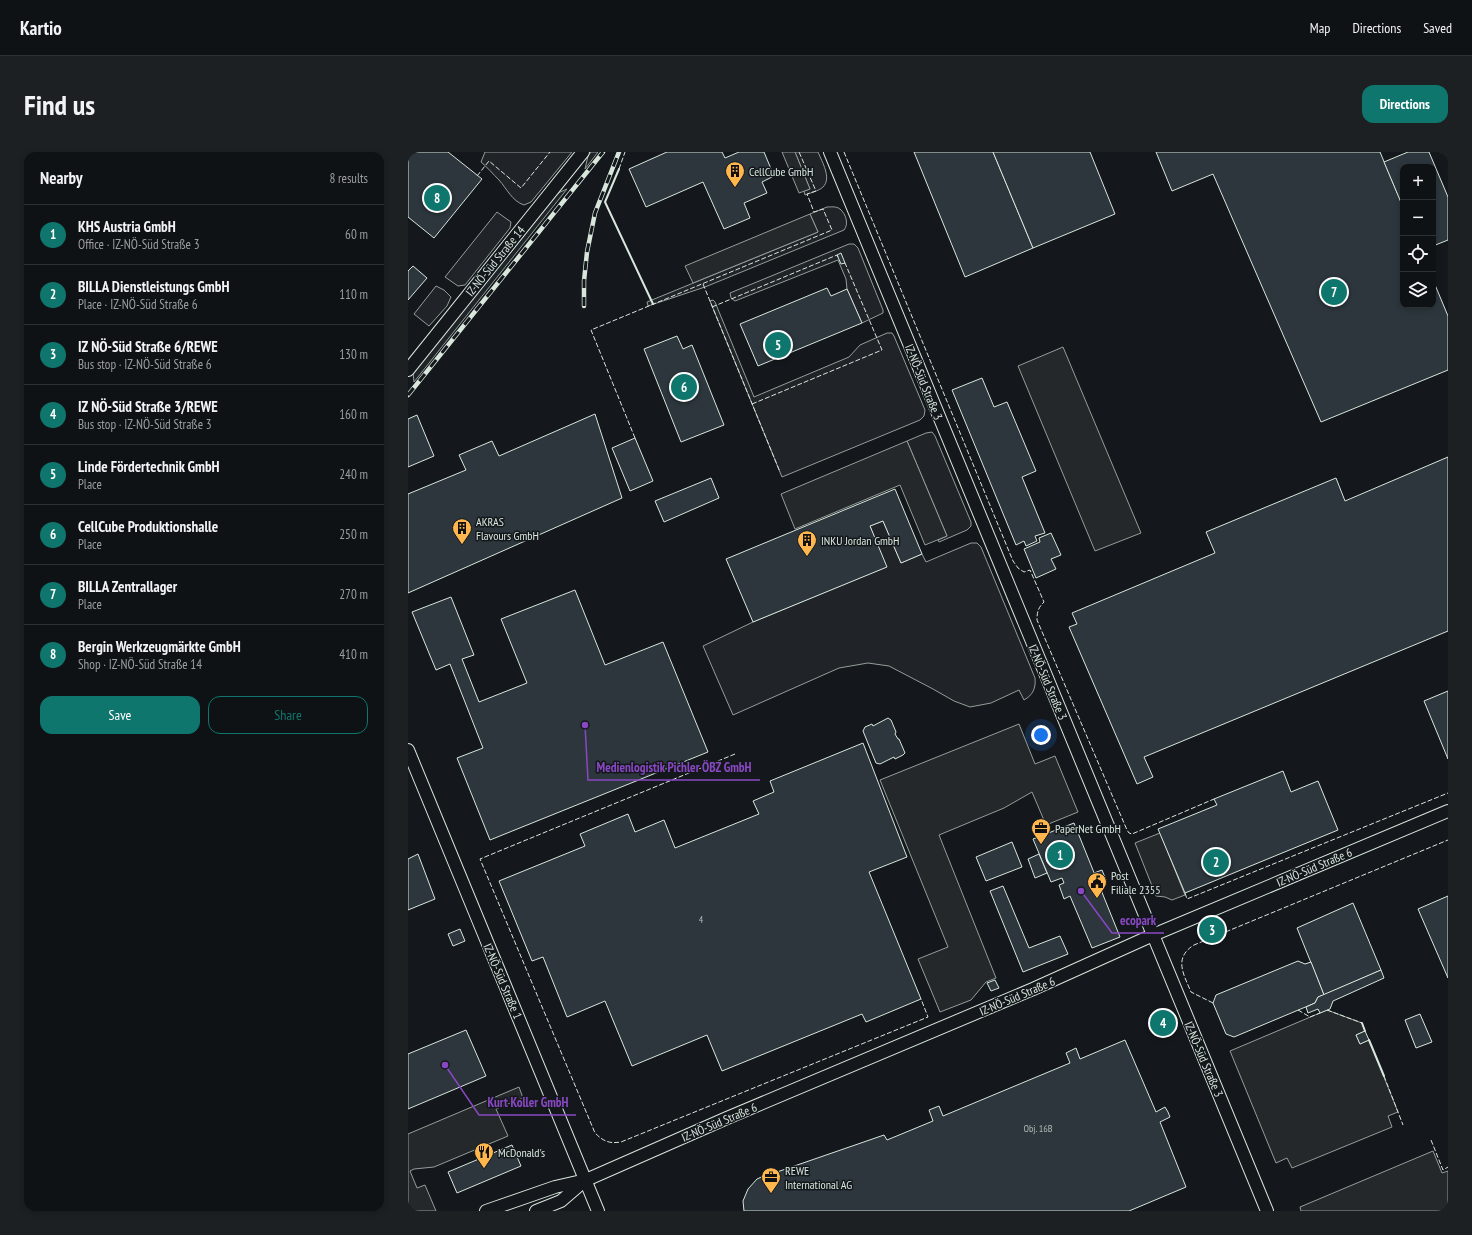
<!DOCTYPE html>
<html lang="en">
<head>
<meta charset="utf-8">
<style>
	body { margin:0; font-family:"PT Sans Narrow",sans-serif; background:#1d2022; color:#f1f3f6 }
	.controls { position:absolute; right:12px; top:12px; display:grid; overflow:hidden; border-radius:8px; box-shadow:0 2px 6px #0003 }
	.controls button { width:36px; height:36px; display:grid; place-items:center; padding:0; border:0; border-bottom:1px solid #2f3234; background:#0f1215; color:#f1f3f6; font:20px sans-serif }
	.you { position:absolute; left:633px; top:583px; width:14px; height:14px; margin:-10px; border:3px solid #fff; border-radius:50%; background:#1a73e8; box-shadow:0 0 0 6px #1a73e833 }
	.badge { display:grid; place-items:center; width:26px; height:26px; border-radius:50%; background:#0f766e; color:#fff; font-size:13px; font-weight:700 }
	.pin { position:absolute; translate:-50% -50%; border:2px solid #fff; box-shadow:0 1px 4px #0006 }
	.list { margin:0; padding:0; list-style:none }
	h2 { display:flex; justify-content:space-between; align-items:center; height:52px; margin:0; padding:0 16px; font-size:17px }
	h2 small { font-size:13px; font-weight:400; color:#9b9ea0 }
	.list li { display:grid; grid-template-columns:26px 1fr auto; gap:12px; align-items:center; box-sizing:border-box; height:60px; padding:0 16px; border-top:1px solid #2f3234 }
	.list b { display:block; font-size:15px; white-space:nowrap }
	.list p { margin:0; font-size:13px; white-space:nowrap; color:#9b9ea0 }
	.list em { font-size:13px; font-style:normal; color:#9b9ea0 }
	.actions { display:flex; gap:8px; padding:12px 16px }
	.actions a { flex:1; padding:9px 0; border:1px solid #0f766e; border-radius:12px; text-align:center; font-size:14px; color:#0f766e }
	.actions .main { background:#0f766e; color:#fff }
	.icon { flex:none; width:22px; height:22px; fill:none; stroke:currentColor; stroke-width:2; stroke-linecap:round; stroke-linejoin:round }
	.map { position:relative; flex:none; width:1040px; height:1059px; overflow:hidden; border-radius:12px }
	header { display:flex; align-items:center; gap:24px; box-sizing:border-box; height:56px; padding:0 20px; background:#0f1215; border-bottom:1px solid #2f3234 }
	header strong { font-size:19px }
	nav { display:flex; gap:22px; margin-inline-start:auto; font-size:14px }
	.intro { display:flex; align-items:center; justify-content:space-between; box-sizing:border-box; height:96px; padding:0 24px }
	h1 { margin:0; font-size:28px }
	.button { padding:10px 18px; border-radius:12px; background:#0f766e; color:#fff; font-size:14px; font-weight:700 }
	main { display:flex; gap:24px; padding:0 24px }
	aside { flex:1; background:#0f1215; border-radius:12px; box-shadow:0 2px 6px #0003 }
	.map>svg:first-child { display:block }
</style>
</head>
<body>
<header>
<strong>Kartio</strong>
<nav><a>Map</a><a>Directions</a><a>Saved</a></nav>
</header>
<div class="intro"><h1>Find us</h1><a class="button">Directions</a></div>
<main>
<aside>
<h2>Nearby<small>8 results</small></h2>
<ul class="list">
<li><span class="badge">1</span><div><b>KHS Austria GmbH</b><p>Office · IZ-NÖ-Süd Straße 3</p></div><em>60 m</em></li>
<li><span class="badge">2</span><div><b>BILLA Dienstleistungs GmbH</b><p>Place · IZ-NÖ-Süd Straße 6</p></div><em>110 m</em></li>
<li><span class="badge">3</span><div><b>IZ NÖ-Süd Straße 6/REWE</b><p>Bus stop · IZ-NÖ-Süd Straße 6</p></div><em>130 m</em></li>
<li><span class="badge">4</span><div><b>IZ NÖ-Süd Straße 3/REWE</b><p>Bus stop · IZ-NÖ-Süd Straße 3</p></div><em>160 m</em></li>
<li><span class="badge">5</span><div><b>Linde Fördertechnik GmbH</b><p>Place</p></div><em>240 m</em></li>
<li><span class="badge">6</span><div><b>CellCube Produktionshalle</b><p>Place</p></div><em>250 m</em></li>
<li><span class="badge">7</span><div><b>BILLA Zentrallager</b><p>Place</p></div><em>270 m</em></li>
<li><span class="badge">8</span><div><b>Bergin Werkzeugmärkte GmbH</b><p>Shop · IZ-NÖ-Süd Straße 14</p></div><em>410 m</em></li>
</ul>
<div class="actions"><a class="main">Save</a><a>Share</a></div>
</aside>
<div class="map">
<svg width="1040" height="1059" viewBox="0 0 1040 1059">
	<rect width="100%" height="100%" fill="#14181c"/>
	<g fill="#202428" stroke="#939e99">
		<path d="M77 0H164L123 50 116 53C104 49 99 37 91 28 85 22 79 15 73 10Z"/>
		<path d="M183 0H190L177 17 180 4Z"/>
		<path d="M387 0H410C414 10 424 26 415 35 411 39 402 41 397 43L396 39 402 37Z"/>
		<path d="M159 37 6 230 5 221 148 42Z"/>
		<path d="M419 55C423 55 428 54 432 57 438 62 441 72 436 78L297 135 240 154 239 150 410 80 402 62Z"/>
		<path d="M89 60 103 70 102 76 57 133 50 134 37 125Z"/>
		<path d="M441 92H446L450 96 475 158V161L454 171 439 137 438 127 430 108 327 149 323 146 322 141Z"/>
		<path d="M28 134 36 138 43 145 39 154 21 174 6 162Z"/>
		<path d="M305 148 307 150 346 245 441 205 452 193 479 181H484L486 184 517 258 516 264 512 268 374 325 302 149Z"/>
		<path d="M524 280 527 284 563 370V374L559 378 531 390 530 388 539 384 499 289 518 281Z"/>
		<path d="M475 369 493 411 514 402 518 410 563 391H569L573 395 627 526C628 536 625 543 616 548L611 538 583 551 562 555 546 549 525 537 481 514 460 511 431 516 325 563 295 494 345 470 478 415 462 374Z"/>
	</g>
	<g fill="#24282b" stroke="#939e99">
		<path d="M374 0H387L402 37 391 41Z"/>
		<path d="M402 62 410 80 285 131 277 114Z"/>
		<path d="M655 195 733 381 687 399 610 214Z"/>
		<path d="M499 289 539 384 517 393 492 333 387 377 373 342Z"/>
		<path d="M611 572 627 612 647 604 670 660 638 673 624 640 596 656 531 683 588 826 578 830 563 848 532 860 510 807 540 795 472 628Z"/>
		<path d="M752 681 777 743 764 748 757 745 748 744 727 691Z"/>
		<path d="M919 858 954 871 957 879 948 883 952 892 961 888 990 960 980 964 984 975 884 1016 879 1006 868 1011 822 899Z"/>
		<path d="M111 935 115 946 88 957 100 984 26 1015 6 1017 2 1019 9 1036 17 1033 28 1059H0V982Z"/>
		<path d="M1025 999 1034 1021 1040 1019V1059H893L892 1055Z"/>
	</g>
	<g fill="#2c363c" stroke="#d8e6dc">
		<path d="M0 0H40L74 27 26 86 0 65Z"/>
		<path d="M259 0H314L317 6 331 0H356L366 24 354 30 359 41 336 51 342 66 316 77 295 30 238 55 221 17Z"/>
		<path d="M506 0H585L625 96 557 125Z"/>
		<path d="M585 0H682L707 62 625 96Z"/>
		<path d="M748 0H972L995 55V153H1025V128L1040 164V218L913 270 805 22 764 39Z"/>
		<path d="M1000 0H1021L1040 45V88L1025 94V15H995V55L976 10Z"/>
		<path d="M433 101 437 111 433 112 429 103Z"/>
		<path d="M5 114 19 126 0 148V119Z"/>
		<path d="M419 136 423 144 439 137 454 171 350 214 332 172Z"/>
		<path d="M269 184 275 197 284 193 316 273 273 290 236 197Z"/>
		<path d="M574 226 586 255 599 250 628 319 614 325 637 381 627 384 629 389 618 394 616 389 608 393 544 238Z"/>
		<path d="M187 262 214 346 0 441V342L58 318 51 303 84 289 91 304Z"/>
		<path d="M9 263 26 304 0 315V267Z"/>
		<path d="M227 286 245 329 222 339 204 296Z"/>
		<path d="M1040 305V479L736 605 745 625 729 632 661 475 669 472 664 461 807 401 798 380 928 326 937 349Z"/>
		<path d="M303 326 311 346 256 370 247 349Z"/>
		<path d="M487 337 514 402 493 411 475 369 462 374 479 415 345 470 318 407Z"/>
		<path d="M643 381 653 403 643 407 648 417 628 426 616 397 632 390 631 386Z"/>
		<path d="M167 438 197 513 255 490 300 600 82 688 49 606 75 596 42 512 28 518 4 460 43 445 66 503 54 507 71 550 119 531 93 467Z"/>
		<path d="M1040 539V607L1016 549Z"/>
		<path d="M480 566 483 568 488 580 487 582 490 587H491L497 601 495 603 487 607 486 605 472 612 468 611 455 579 457 575 464 572 465 574Z"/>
		<path d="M455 591 499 705 461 720 513 847 458 870 454 862 314 919 299 883 224 914 197 849 159 865 135 805 124 809 91 729 177 694 172 682 220 662 227 680 256 668 267 696 351 662 345 649 366 640 362 629Z"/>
		<path d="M875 619 883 640 910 629 930 678 777 741 750 677 809 653 806 647Z"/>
		<path d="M666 671 712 785 684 796 662 744 656 747 651 733 656 731 654 726 643 730 625 687Z"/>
		<path d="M604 690 614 715 578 729 568 705Z"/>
		<path d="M10 702 27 747 0 758V707Z"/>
		<path d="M631 702 639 721 627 726 620 707Z"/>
		<path d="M694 718 698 728 690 731 686 721Z"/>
		<path d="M595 734 621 796 652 784 660 802 615 820 582 739Z"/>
		<path d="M1040 744V826L1010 757Z"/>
		<path d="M945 751 973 818 916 843 889 776Z"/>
		<path d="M52 777 57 789 45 794 40 782Z"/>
		<path d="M890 809 897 812 903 810 916 843 910 845 907 851 826 885 818 882 805 851 808 843Z"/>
		<path d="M973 818 976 826 925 849 922 857 912 861 910 857 900 861 898 855 907 851 910 845Z"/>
		<path d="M587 828 591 836 583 839 579 831Z"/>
		<path d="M1012 862 1024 890 1008 896 997 868Z"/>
		<path d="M58 878 78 924 0 957V902Z"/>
		<path d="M957 879 961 888 952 892 948 883Z"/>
		<path d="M717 888 748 960 757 955 760 960 762 965 752 970 778 1035 721 1059H336L335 1049 340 1037 349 1027 360 1022 369 1020 476 983 479 988 525 969 521 958 531 954 535 964 662 911 658 901 668 896 672 907Z"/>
		<path d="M104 993 113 1014 49 1041 40 1020Z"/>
	</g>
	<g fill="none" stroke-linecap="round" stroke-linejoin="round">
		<defs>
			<g id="street">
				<path d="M422 0 859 1059"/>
				<path d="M0 218 175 0"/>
				<path d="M0 598 190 1059"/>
				<path d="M78 1059 147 1035 178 1028 319 966 625 837 745 783 1040 659"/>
				<path d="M128 1059 153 1049 175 1030"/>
			</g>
		</defs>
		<use href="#street" stroke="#d8e6dc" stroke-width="14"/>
		<use href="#street" stroke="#14181c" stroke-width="12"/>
		<defs>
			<g id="rail">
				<path d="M176 154V129L179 100 187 61 211 0"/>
				<path d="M0 243 195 0"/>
			</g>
		</defs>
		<use href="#rail" stroke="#d8e6dc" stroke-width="4.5"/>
		<use href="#rail" stroke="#14181c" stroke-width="3" stroke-dasharray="9" stroke-linecap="butt"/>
		<g stroke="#d8e6dc" stroke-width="1" stroke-dasharray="5 2" stroke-linecap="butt">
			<path d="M436 0 605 409 610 416 616 420 622 418 636 450C630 456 629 460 629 468L719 678 721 681 724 682 806 647"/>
			<path d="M211 17 217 0"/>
			<path d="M69 24 81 9 113 36 142 0"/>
			<path d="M295 132 372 320"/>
			<path d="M304 155 429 103 430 105"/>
			<path d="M344 252 474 198 437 111H435"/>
			<path d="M227 286 183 178 424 78 415 57 406 60 399 42 408 39 391 0"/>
			<path d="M327 602 72 707 187 981C195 989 201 992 213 990L520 865 513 847"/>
			<path d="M777 741 779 747 1040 641"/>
			<path d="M805 851 783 840C776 823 765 806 786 793L1040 688"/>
			<path d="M890 858 902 865 912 861"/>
			<path d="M919 858 954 871"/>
			<path d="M976 924 995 973"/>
			<path d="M1023 988 1035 1018 1040 1015"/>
		</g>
		<g stroke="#d8e6dc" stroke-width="2">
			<path d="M211 17 197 50 245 152"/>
			<path d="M954 871 957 879"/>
			<path d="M961 888 976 924"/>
		</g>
	</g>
	<defs>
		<symbol id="building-pin" viewBox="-11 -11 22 30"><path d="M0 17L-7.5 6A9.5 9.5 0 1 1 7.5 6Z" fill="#ffb74d" stroke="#14181c"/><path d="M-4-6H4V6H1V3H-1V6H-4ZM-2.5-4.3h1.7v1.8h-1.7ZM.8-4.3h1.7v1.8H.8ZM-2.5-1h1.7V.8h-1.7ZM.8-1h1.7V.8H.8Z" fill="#111"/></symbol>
		<symbol id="office-pin" viewBox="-11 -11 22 30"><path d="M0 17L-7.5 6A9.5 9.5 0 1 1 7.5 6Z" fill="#ffb74d" stroke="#14181c"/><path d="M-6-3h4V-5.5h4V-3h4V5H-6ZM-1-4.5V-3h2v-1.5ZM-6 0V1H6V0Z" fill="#111"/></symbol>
		<symbol id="civic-pin" viewBox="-11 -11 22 30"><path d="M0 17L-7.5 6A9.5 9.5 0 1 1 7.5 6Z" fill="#ffb74d" stroke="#14181c"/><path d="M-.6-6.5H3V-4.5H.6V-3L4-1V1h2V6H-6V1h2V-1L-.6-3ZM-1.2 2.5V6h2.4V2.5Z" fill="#111"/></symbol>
		<symbol id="restaurant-pin" viewBox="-11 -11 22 30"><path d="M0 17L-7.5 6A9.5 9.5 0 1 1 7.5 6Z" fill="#ffb74d" stroke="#14181c"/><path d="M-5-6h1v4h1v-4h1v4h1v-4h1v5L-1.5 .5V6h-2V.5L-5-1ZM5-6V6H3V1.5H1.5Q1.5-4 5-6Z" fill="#111"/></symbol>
	</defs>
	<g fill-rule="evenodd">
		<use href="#building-pin" x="316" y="8" width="22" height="30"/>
		<use href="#building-pin" x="43" y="365" width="22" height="30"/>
		<use href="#building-pin" x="388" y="377" width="22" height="30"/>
		<use href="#office-pin" x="622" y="665" width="22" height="30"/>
		<use href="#civic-pin" x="678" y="719" width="22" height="30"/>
		<use href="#restaurant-pin" x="65" y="989" width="22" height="30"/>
		<use href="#office-pin" x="352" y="1014" width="22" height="30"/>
	</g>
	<g text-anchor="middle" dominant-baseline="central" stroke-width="3" stroke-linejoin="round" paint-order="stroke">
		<g font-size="10" fill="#adbab4">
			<text x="293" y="767">4</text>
			<text x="630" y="976">Obj. 16B</text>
		</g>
		<g font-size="12" fill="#d8e6dc" stroke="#14181c" text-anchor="start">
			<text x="341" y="19">CellCube GmbH</text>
			<text x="68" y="369">AKRAS<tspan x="68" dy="14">Flavours GmbH</tspan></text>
			<text x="413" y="388">INKU Jordan GmbH</text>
			<text x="647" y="676">PaperNet GmbH</text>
			<text x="703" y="723">Post<tspan x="703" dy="14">Filiale 2355</tspan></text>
			<text x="90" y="1000">McDonald's</text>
			<text x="377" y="1018">REWE<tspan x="377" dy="14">International AG</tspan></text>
		</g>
		<g font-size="12" fill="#d8e6dc" stroke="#14181c">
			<text transform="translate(87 109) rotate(-51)">IZ-NÖ-Süd Straße 14</text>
			<text transform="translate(516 230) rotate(68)">IZ-NÖ-Süd Straße 3</text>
			<text transform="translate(640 530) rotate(67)">IZ-NÖ-Süd Straße 3</text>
			<text transform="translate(906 715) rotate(-23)">IZ-NÖ-Süd Straße 6</text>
			<text transform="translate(95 829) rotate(67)">IZ-NÖ-Süd Straße 1</text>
			<text transform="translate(609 844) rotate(-23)">IZ-NÖ-Süd Straße 6</text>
			<text transform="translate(796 907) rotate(67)">IZ-NÖ-Süd Straße 3</text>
			<text transform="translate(311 970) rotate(-23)">IZ-NÖ-Süd Straße 6</text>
		</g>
	</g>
	<path fill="none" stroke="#8948c3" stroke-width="1.5" d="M177 573L180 628H352M673 739L704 781H756M37 913L71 963H168"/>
	<g fill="#8948c3" stroke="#14181c" stroke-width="1.5">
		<circle cx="177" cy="573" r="4"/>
		<circle cx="673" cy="739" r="4"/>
		<circle cx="37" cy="913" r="4"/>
	</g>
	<g font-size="13" text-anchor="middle" font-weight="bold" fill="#8948c3" stroke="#14181c" stroke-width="3" stroke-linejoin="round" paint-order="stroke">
		<text x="266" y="620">Medienlogistik Pichler ÖBZ GmbH</text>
		<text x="730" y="773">ecopark</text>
		<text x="120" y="955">Kurt Koller GmbH</text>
	</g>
</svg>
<div class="controls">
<button>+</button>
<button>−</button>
<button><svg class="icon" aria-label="locate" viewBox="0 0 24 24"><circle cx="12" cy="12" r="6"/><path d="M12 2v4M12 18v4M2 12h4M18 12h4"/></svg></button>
<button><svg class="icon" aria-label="layers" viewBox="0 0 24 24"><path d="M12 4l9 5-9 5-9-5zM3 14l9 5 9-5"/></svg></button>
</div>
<div class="you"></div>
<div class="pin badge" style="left:652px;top:703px">1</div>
<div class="pin badge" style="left:808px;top:710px">2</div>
<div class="pin badge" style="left:804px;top:778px">3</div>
<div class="pin badge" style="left:755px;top:871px">4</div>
<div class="pin badge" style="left:370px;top:193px">5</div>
<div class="pin badge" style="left:276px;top:235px">6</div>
<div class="pin badge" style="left:926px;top:140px">7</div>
<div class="pin badge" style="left:29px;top:46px">8</div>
</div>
</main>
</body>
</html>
